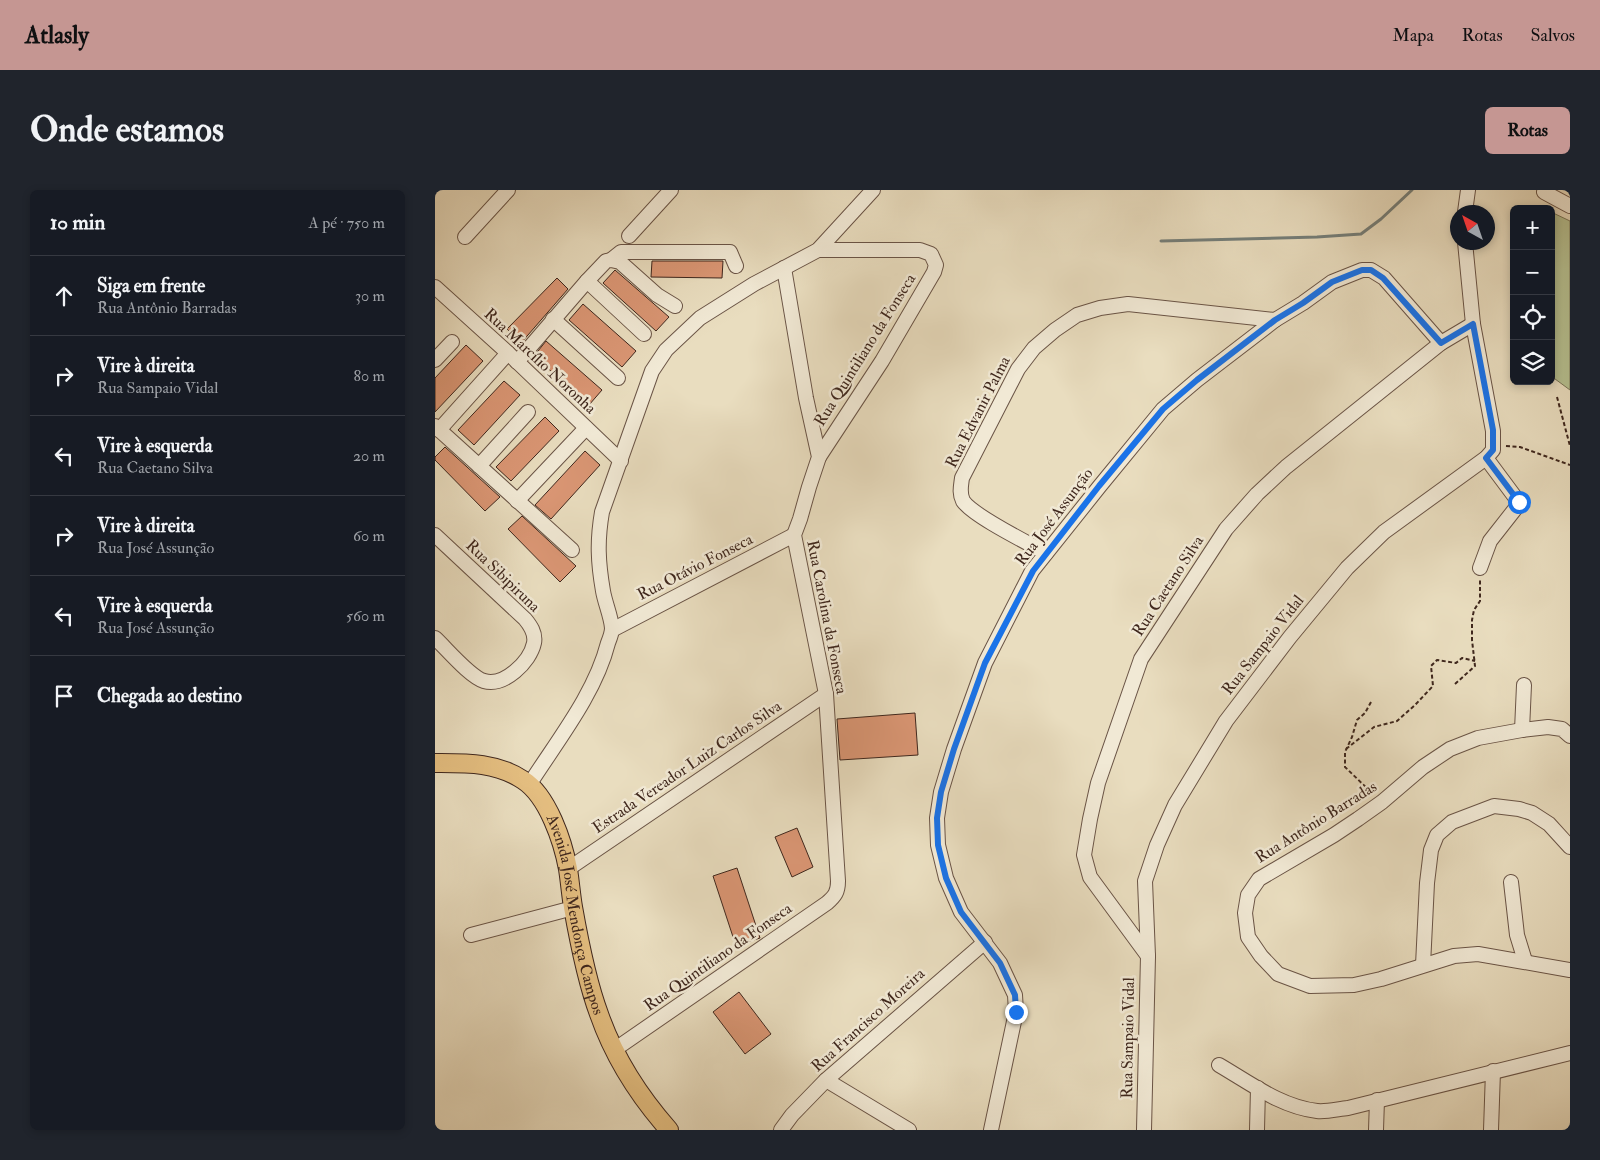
<!DOCTYPE html>
<html lang="pt">
<head>
<meta charset="utf-8">
<style>
	body { margin:0; font-family:"IM FELL Double Pica",serif; background:#20242c; color:#f1f3f6 }
	.controls { position:absolute; right:15px; top:15px; display:grid; overflow:hidden; border-radius:8px; box-shadow:0 2px 8px #0003 }
	.controls button { width:45px; height:45px; display:grid; place-items:center; padding:0; border:0; border-bottom:1px solid #363941; background:#171b24; color:#f1f3f6; font:25px sans-serif }
	.compass { position:absolute; left:1015px; top:15px; width:45px; height:45px; border-radius:50%; background:#171b24; box-shadow:0 2px 8px #0003; rotate:320deg }
	.stop { position:absolute; width:15px; height:15px; margin:-11px; border:4px solid #1a73e8; border-radius:50%; background:#fff }
	.stop.end { background:#1a73e8; border-color:#fff; box-shadow:0 1px 5px #0008 }
	.list { margin:0; padding:0; list-style:none }
	h2 { display:flex; justify-content:space-between; align-items:center; height:65px; margin:0; padding:0 20px; font-size:21px }
	h2 small { font-size:16px; font-weight:400; color:#9ea1a6 }
	.list li { display:grid; grid-template-columns:32px 1fr auto; gap:15px; align-items:center; box-sizing:border-box; height:80px; padding:0 20px; border-top:1px solid #363941 }
	.list b { display:block; font-size:19px; white-space:nowrap }
	.list p { margin:0; font-size:16px; white-space:nowrap; color:#9ea1a6 }
	.list em { font-size:16px; font-style:normal; color:#9ea1a6 }
	.icon { flex:none; width:28px; height:28px; fill:none; stroke:currentColor; stroke-width:2; stroke-linecap:round; stroke-linejoin:round }
	.map { position:relative; flex:none; width:1135px; height:940px; overflow:hidden; border-radius:8px }
	header { display:flex; align-items:center; gap:30px; box-sizing:border-box; height:70px; padding:0 25px; background:#c59692; color:#111 }
	header strong { font-size:24px }
	nav { display:flex; gap:28px; margin-inline-start:auto; font-size:18px }
	.intro { display:flex; align-items:center; justify-content:space-between; box-sizing:border-box; height:120px; padding:0 30px }
	h1 { margin:0; font-size:35px }
	.button { padding:12px 22px; border-radius:8px; background:#c59692; color:#111; font-size:18px; font-weight:700 }
	main { display:flex; gap:30px; padding:0 30px }
	aside { flex:1; background:#171b24; border-radius:8px; box-shadow:0 2px 8px #0003 }
	.map>svg:first-child { display:block }
</style>
</head>
<body>
<header>
<strong>Atlasly</strong>
<nav><a>Mapa</a><a>Rotas</a><a>Salvos</a></nav>
</header>
<div class="intro"><h1>Onde estamos</h1><a class="button">Rotas</a></div>
<main>
<aside>
<h2>10 min<small>A pé · 750 m</small></h2>
<ul class="list">
<li><svg class="icon" aria-label="ahead" viewBox="0 0 24 24"><path d="M12 20V5M6 11l6-6 6 6"/></svg><div><b>Siga em frente</b><p>Rua Antônio Barradas</p></div><em>30 m</em></li>
<li><svg class="icon" aria-label="right" viewBox="0 0 24 24"><path d="M7 20v-9h11M14 6l5 5-5 5"/></svg><div><b>Vire à direita</b><p>Rua Sampaio Vidal</p></div><em>80 m</em></li>
<li><svg class="icon" aria-label="left" viewBox="0 0 24 24"><path d="M17 20v-9H6M10 6l-5 5 5 5"/></svg><div><b>Vire à esquerda</b><p>Rua Caetano Silva</p></div><em>20 m</em></li>
<li><svg class="icon" aria-label="right" viewBox="0 0 24 24"><path d="M7 20v-9h11M14 6l5 5-5 5"/></svg><div><b>Vire à direita</b><p>Rua José Assunção</p></div><em>60 m</em></li>
<li><svg class="icon" aria-label="left" viewBox="0 0 24 24"><path d="M17 20v-9H6M10 6l-5 5 5 5"/></svg><div><b>Vire à esquerda</b><p>Rua José Assunção</p></div><em>560 m</em></li>
<li><svg class="icon" aria-label="arrive" viewBox="0 0 24 24"><path d="M6 21V4h12l-3 4 3 4H6"/></svg><div><b>Chegada ao destino</b></div></li>
</ul>
</aside>
<div class="map">
<svg width="1135" height="940" viewBox="0 0 1135 940">
	<rect width="100%" height="100%" fill="#e9ddbf"/>
	<filter id="stains"><feTurbulence type="fractalNoise" baseFrequency=".004" numOctaves="4"/><feColorMatrix values="0 0 0 0 .2 0 0 0 0 .09 0 0 0 0 .02 0 0 0 .5 -.17"/></filter>
	<radialGradient id="worn" r=".72"><stop offset=".6" stop-color="#630" stop-opacity="0"/><stop offset="1" stop-color="#630" stop-opacity=".3"/></radialGradient>
	<path fill="#b6c192" stroke="#7a7458" d="M1116 22 1135 31V200L1116 186Z"/>
	<g fill="none" stroke-linecap="round" stroke-linejoin="round">
		<path stroke="#757f7a" stroke-width="3" d="M726 51 882 47 926 44 946 29 977 0"/>
	</g>
	<g fill="#da9674" stroke="#3f271d">
		<path d="M217 71H288L287 88 216 87Z"/>
		<path d="M180 80 234 127 221 141 168 93Z"/>
		<path d="M122 88 133 99 86 153 72 139Z"/>
		<path d="M148 114 201 161 187 177 134 130Z"/>
		<path d="M111 151 167 200 154 215 99 166Z"/>
		<path d="M31 155 48 171 0 222V188Z"/>
		<path d="M69 191 85 205 39 255 23 240Z"/>
		<path d="M110 227 124 241 76 291 61 277Z"/>
		<path d="M10 257 65 307 50 321 0 270V267Z"/>
		<path d="M150 261 165 275 116 329 100 315Z"/>
		<path d="M87 326 141 376 125 392 73 339Z"/>
		<path d="M480 523 483 565 405 570 402 529Z"/>
		<path d="M362 638 378 677 357 687 340 647Z"/>
		<path d="M302 678 325 748 301 756 278 686Z"/>
		<path d="M304 802 336 844 310 864 278 822Z"/>
	</g>
	<g fill="none" stroke-linecap="round" stroke-linejoin="round">
		<defs>
			<g id="minor">
				<path d="M1109 2 1135 16"/>
				<path d="M1030 22 1033 0"/>
				<path d="M194 46 236 0"/>
				<path d="M30 47 73 0"/>
				<path d="M383 60H485L496 64 501 75 499 82 447 171 384 267"/>
				<path d="M176 70 186 62H295L301 76"/>
				<path d="M152 91 209 144"/>
				<path d="M0 97 73 163 186 271"/>
				<path d="M118 129 183 188"/>
				<path d="M0 170 17 152"/>
				<path d="M82 172 152 91 171 71 176 70 185 72 222 105 240 116"/>
				<path d="M0 236 137 360"/>
				<path d="M4 240 73 163"/>
				<path d="M44 276 93 222"/>
				<path d="M82 311 151 238"/>
				<path d="M0 345 90 429C95 435 101 443 99 453 95 472 69 497 49 491 35 487 11 458 0 448"/>
				<path d="M611 363C593 353 538 326 528 311 524 303 526 296 527 288L583 179 599 158 620 140 642 125 665 118 693 114 840 130"/>
				<path d="M1045 378 1055 351 1084 314 1083 311 1051 268"/>
				<path d="M177 440 359 345"/>
				<path d="M1087 540 1089 495"/>
				<path d="M1135 546 1127 539 1113 537 1087 540 1043 548 1015 559 988 577 947 612 923 629 899 645 824 689 813 705 810 723 813 747 826 766 843 784 875 796 919 795 946 789 1019 766 1043 764 1135 780"/>
				<path d="M94 595C122 551 160 504 173 453 175 448 177 443 177 438 176 426 170 413 168 401 163 372 162 351 167 322L217 181 231 160 265 128 319 94 383 60 438 0"/>
				<path d="M133 679 391 504"/>
				<path d="M1076 692 1082 745 1090 771"/>
				<path d="M36 745 138 718"/>
				<path d="M713 766 655 687 649 665 655 629 663 593 706 469 791 339 822 304 851 277 1006 153 1038 134"/>
				<path d="M988 775 992 693 996 660 1002 645 1017 632 1059 616 1084 619 1097 623 1114 634 1135 657"/>
				<path d="M179 860 392 713C400 706 403 702 403 691L391 504 359 345 365 329 374 297 384 267 371 208 349 78"/>
				<path d="M784 875C815 893 846 917 882 921 892 922 903 919 913 918L1135 863"/>
				<path d="M391 890 474 940"/>
				<path d="M346 940 357 925 391 890 550 752"/>
				<path d="M556 940 581 822 580 805 565 773 526 722 511 688 503 655 502 628 506 602 519 559 550 473 597 381 664 297 728 219 762 190 840 130 868 113 897 92 927 80H936L949 88 1006 153"/>
				<path d="M709 940 713 766 710 691 722 655 740 615 791 531 855 447 912 378 949 342 1051 268 1058 260V241L1038 134 1030 52"/>
				<path d="M822 940 823 898"/>
				<path d="M941 940 942 910"/>
				<path d="M1056 940 1058 881"/>
			</g>
			<g id="major">
				<path id="s1" d="M0 573C31 573 61 572 88 590 113 606 128 652 133 679 135 692 136 705 138 717 144 751 152 792 164 824 179 867 204 906 234 940"/>
			</g>
		</defs>
		<use href="#minor" stroke="#6a5446" stroke-width="16"/>
		<use href="#major" stroke="#3f271d" stroke-width="20"/>
		<g stroke="#3f271d" stroke-width="2" stroke-dasharray="4 2.5" stroke-linecap="butt">
			<path d="M1122 207 1135 256"/>
			<path d="M1071 256 1085 257 1135 275"/>
			<path d="M1020 494 1040 476 1037 450V430L1039 420 1045 411V390"/>
			<path d="M936 512 930 523 922 530 917 547 910 562V577L938 604"/>
			<path d="M911 559 939 537 962 531 980 515 998 496 996 476 1002 470 1021 473 1027 468 1040 471"/>
		</g>
		<use href="#minor" stroke="#f1e9d5" stroke-width="14"/>
		<use href="#major" stroke="#e4be80" stroke-width="18"/>
	</g>
	<g fill="none" stroke-linecap="round" stroke-linejoin="round">
		<path stroke="#1a73e8" stroke-width="6" d="M581 822 580 805 565 773 526 722 511 688 503 655 502 628 506 602 519 559 550 473 598 381 664 296 728 219 762 190 840 130 868 113 897 92 927 80H936L948 88 1006 153 1038 134 1058 240V260L1051 268 1084 312"/>
	</g>
	<g text-anchor="middle" dominant-baseline="central" stroke-width="5" stroke-linejoin="round" paint-order="stroke">
		<g font-size="16" fill="#3f271d" stroke="#f1e9d5">
			<text transform="translate(430 160) rotate(-58)">Rua Quintiliano da Fonseca</text>
			<text transform="translate(105 171) rotate(43)">Rua Marcílio Noronha</text>
			<text transform="translate(543 222) rotate(-63)">Rua Edvanir Palma</text>
			<text transform="translate(619 327) rotate(-53)">Rua José Assunção</text>
			<text transform="translate(260 377) rotate(-27)">Rua Otávio Fonseca</text>
			<text transform="translate(68 386) rotate(44)">Rua Sibipiruna</text>
			<text transform="translate(733 396) rotate(-57)">Rua Caetano Silva</text>
			<text transform="translate(392 427) rotate(79)">Rua Carolina da Fonseca</text>
			<text transform="translate(828 455) rotate(-52)">Rua Sampaio Vidal</text>
			<text transform="translate(252 577) rotate(-34)">Estrada Vereador Luiz Carlos Silva</text>
			<text transform="translate(881 632) rotate(-32)">Rua Antônio Barradas</text>
			<text stroke="none"><textPath href="#s1" startOffset="239">Avenida José Mendonça Campos</textPath></text>
			<text transform="translate(283 767) rotate(-35)">Rua Quintiliano da Fonseca</text>
			<text transform="translate(433 830) rotate(-42)">Rua Francisco Moreira</text>
			<text transform="translate(693 848) rotate(-89)">Rua Sampaio Vidal</text>
		</g>
	</g>
	<rect width="100%" height="100%" filter="url(#stains)"/>
	<rect width="100%" height="100%" fill="url(#worn)"/>
</svg>
<div class="controls">
<button>+</button>
<button>−</button>
<button><svg class="icon" aria-label="locate" viewBox="0 0 24 24"><circle cx="12" cy="12" r="6"/><path d="M12 2v4M12 18v4M2 12h4M18 12h4"/></svg></button>
<button><svg class="icon" aria-label="layers" viewBox="0 0 24 24"><path d="M12 4l9 5-9 5-9-5zM3 14l9 5 9-5"/></svg></button>
</div>
<svg class="compass" viewBox="-18 -18 36 36"><path d="M0-13l5 13h-10z" fill="#e53935"/><path d="M0 13l5-13h-10z" fill="#9ea1a6"/></svg>
<div class="stop" style="left:1084px;top:312px"></div>
<div class="stop end" style="left:581px;top:822px"></div>
</div>
</main>
</body>
</html>
